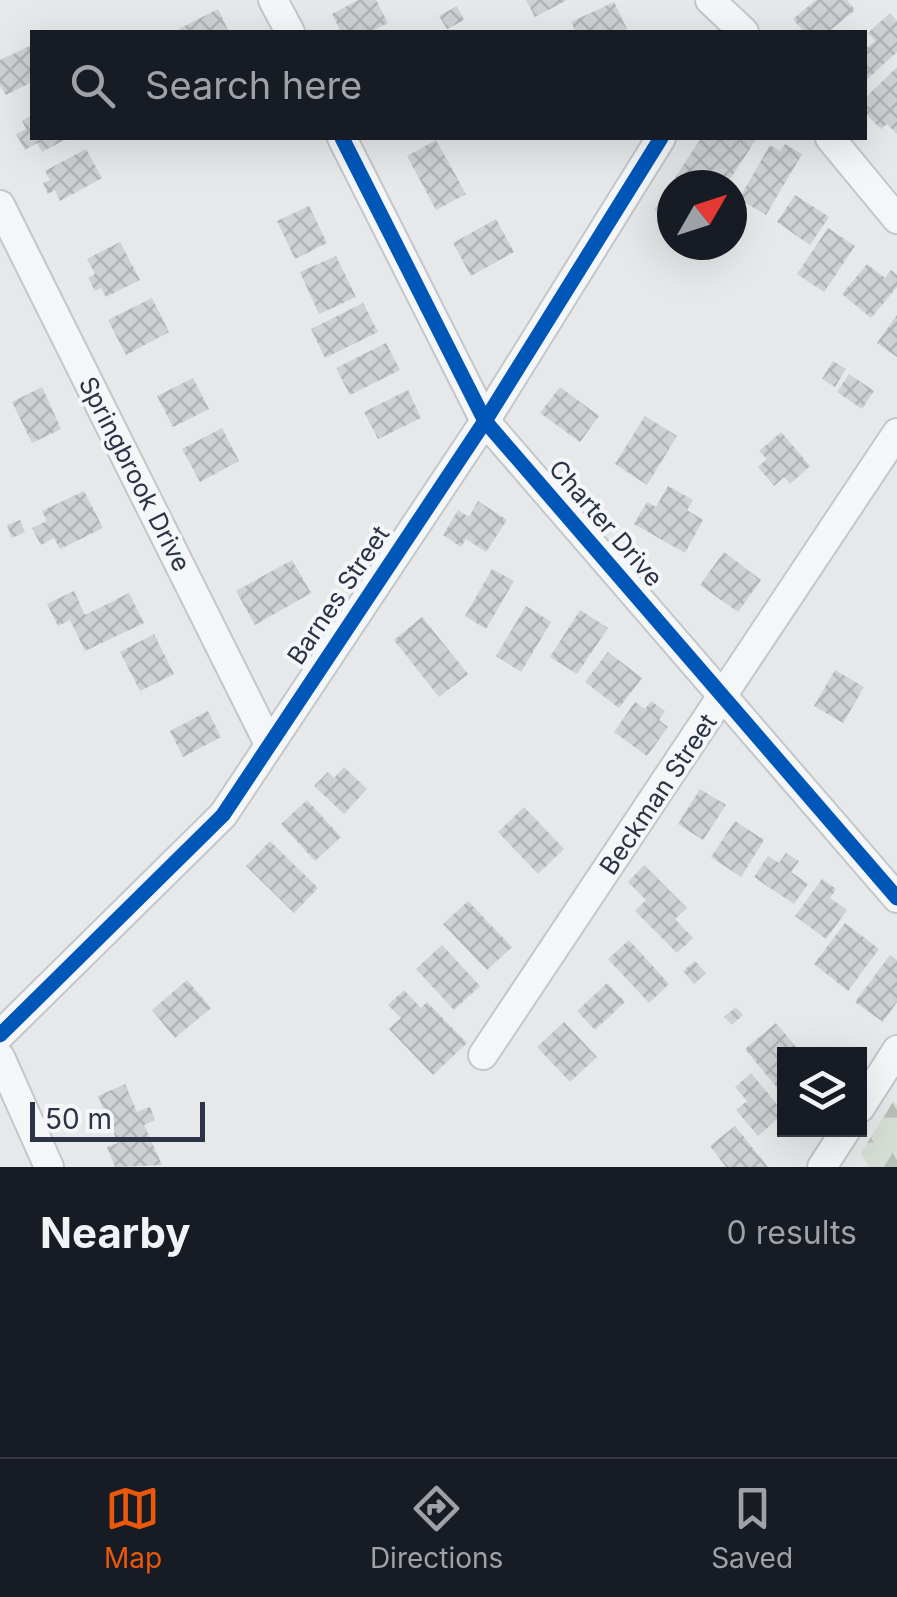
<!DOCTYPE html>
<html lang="en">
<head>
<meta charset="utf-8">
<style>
	body { margin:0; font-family:Inter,sans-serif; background:#20242c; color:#f1f3f6 }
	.controls { position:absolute; right:30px; bottom:30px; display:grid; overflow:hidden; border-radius:0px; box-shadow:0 10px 40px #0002 }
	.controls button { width:90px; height:90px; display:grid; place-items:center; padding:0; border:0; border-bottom:2px solid #363941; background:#171b24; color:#f1f3f6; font:50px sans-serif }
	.compass { position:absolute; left:657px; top:170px; width:90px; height:90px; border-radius:50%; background:#171b24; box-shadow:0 10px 40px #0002; rotate:51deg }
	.scale { position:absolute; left:30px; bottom:25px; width:175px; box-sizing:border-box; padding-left:10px; border:5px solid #2b3445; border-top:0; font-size:28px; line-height:35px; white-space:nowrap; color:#2b3445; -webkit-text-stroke:8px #f4f6f9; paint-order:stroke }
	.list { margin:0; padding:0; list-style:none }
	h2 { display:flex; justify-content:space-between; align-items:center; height:130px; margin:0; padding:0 40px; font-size:42px }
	h2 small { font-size:32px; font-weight:400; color:#9ea1a6 }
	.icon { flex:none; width:55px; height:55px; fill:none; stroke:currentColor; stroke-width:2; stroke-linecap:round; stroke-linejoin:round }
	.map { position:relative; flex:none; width:897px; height:1167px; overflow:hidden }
	.search { position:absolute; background:#171b24; box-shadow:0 10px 40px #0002; left:30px; right:30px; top:30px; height:110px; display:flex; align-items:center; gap:25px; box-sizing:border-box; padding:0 35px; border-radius:0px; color:#9ea1a6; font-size:38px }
	.sheet { height:290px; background:#171b24 }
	nav { display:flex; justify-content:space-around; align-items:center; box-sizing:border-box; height:140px; border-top:2px solid #363941; background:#171b24; font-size:28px; color:#9ea1a6 }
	nav a { display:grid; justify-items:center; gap:5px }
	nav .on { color:#ea580c }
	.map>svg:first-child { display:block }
</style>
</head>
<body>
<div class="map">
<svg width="897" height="1167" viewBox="0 0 897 1167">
	<defs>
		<pattern id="forest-firs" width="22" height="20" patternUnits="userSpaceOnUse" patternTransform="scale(2.5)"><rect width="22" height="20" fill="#d6ded6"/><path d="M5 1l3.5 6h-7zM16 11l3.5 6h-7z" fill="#b8bfb9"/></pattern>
		<pattern id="building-cross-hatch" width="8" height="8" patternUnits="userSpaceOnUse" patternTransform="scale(2.5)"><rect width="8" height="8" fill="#ced0d3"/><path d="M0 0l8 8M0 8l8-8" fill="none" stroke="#b1b3b6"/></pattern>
	</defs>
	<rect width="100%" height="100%" fill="#e6e8ea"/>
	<path fill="url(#forest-firs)" d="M893 1101 897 1105V1167H869L861 1153Z"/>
	<g fill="url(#building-cross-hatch)">
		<path d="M358 0H376L388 23 370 32H341L332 14Z"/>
		<path d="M526 0H567L535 17Z"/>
		<path d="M816 0H847L855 10 828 32H804L793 19Z"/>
		<path d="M614 2 627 29 620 32H576L571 22Z"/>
		<path d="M457 6 464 20 447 29 439 16Z"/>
		<path d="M218 9 229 32H181L179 29Z"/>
		<path d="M890 13 897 21V52L864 82V50L875 41 868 33Z"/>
		<path d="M32 45V82L6 95 0 86V60Z"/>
		<path d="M897 67V134L887 124 881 129 864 112V99Z"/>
		<path d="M32 115V138H68L42 152 37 143 25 150 16 134 26 129 22 121Z"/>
		<path d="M701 138H757L726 185H672V221L654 210Z"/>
		<path d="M436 140 466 194 436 210 407 156Z"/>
		<path d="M785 144 802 154 766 215 739 199 770 145 780 151Z"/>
		<path d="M86 149 102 178 60 201 55 190 48 194 43 183 50 180 45 171Z"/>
		<path d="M795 195 829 217 810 245 777 222Z"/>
		<path d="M309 206 327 243 295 259 277 221Z"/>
		<path d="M496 219 514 252 471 276 453 243Z"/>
		<path d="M828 228 855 246 824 292 797 274Z"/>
		<path d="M120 242 140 280 106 297 101 288 95 291 88 278 95 274 87 259Z"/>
		<path d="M336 256 356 297 319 314 300 272Z"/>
		<path d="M867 264 885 278 891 270 897 275V287L871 318 842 294Z"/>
		<path d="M152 298 169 332 126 355 108 320Z"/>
		<path d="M363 303 378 332 325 358 311 329Z"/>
		<path d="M897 315V357L877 343Z"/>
		<path d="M386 343 400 370 350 395 336 368Z"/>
		<path d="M833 361 846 369 835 387 822 379Z"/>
		<path d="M849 374 874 391 862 409 837 392Z"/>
		<path d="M193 378 209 409 173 427 157 396Z"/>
		<path d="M42 387 61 429 32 443 12 402Z"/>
		<path d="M560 387 599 416 580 442 540 413Z"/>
		<path d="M408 390 421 418 378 439 364 412Z"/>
		<path d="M645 416 677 436 647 485 615 464Z"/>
		<path d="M222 428 239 461 200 482 182 449Z"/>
		<path d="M781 432 810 466 790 484 784 477 774 486 758 467 767 459 759 451Z"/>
		<path d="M668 486 693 500 687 510 703 520 685 553 634 524 647 502 656 507Z"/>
		<path d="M84 491 103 528 60 549 54 538 41 545 32 528 47 521 42 511Z"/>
		<path d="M478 501 507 520 486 552 466 539 461 547 443 535 458 510 469 517Z"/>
		<path d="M20 520 25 532 12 538 7 525Z"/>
		<path d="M724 552 761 580 738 612 700 585Z"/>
		<path d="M292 560 311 593 255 625 236 591Z"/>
		<path d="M492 569 514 581 486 629 465 616Z"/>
		<path d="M74 591 85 615 129 593 144 623 85 651 70 620 58 626 47 604Z"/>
		<path d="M526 606 551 622 521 672 496 656Z"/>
		<path d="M580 610 608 628 577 674 550 657Z"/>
		<path d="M422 617 468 674 439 697 394 640Z"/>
		<path d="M154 634 174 674 140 691 120 652Z"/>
		<path d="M608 652 642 678 619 708 585 682Z"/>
		<path d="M835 670 864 687 843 723 814 706Z"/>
		<path d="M651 701 665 711 659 720 668 727 647 756 614 732 635 702 645 709Z"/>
		<path d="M208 711 221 737 183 757 170 731Z"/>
		<path d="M344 767 367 789 344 814 314 786 328 772 334 778Z"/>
		<path d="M700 789 726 805 703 840 678 824Z"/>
		<path d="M307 800 341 837 315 861 281 824Z"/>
		<path d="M524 807 564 849 538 874 498 832Z"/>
		<path d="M735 821 764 840 741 877 711 857Z"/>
		<path d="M270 841 318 888 294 913 246 866Z"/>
		<path d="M786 853 799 861 791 872 808 884 794 904 754 877 768 856 779 863Z"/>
		<path d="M644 865 687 908 675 919 693 938 677 953 635 911 646 900 628 882Z"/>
		<path d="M822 879 836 889 830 898 847 910 826 939 795 916Z"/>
		<path d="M468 901 512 947 487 970 443 924Z"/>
		<path d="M845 923 879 949 848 991 814 964Z"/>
		<path d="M629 940 669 984 649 1003 608 959Z"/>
		<path d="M442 945 480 986 454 1010 416 969Z"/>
		<path d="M890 955 897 960V1002L883 1022 855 1002Z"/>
		<path d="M695 961 706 973 694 984 683 971Z"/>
		<path d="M187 980 211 1008 175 1038 152 1010Z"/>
		<path d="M607 983 625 1002 595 1030 577 1011Z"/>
		<path d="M404 990 421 1008 427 1002 467 1043 433 1075 389 1029 401 1018 388 1005Z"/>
		<path d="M736 1007 743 1015 732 1025 724 1017Z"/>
		<path d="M564 1022 597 1057 570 1082 537 1047Z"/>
		<path d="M776 1023 802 1054H784V1096L745 1049Z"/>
		<path d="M751 1073 784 1113 758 1136 736 1110 747 1101 735 1087Z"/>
		<path d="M125 1084 137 1112 150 1107 155 1120 144 1125 162 1165 115 1167 107 1147 118 1143 98 1096Z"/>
		<path d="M735 1126 768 1167H726L710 1146Z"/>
	</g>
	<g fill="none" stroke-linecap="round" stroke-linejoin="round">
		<defs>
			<g id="minor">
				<path d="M273 0 290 32"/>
				<path d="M710 0 744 32"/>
				<path d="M342 138 485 421 897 898"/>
				<path d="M830 138 897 219"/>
				<path d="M0 205 269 744"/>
				<path d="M0 1035 223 815 485 421 661 138"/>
				<path d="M483 1055 897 433"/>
				<path d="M0 1057 49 1167"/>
				<path d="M860 1108 897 1050"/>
				<path d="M822 1167 846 1130"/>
			</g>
		</defs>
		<use href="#minor" stroke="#c4c6c8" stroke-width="32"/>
		<use href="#minor" stroke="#f5f6f7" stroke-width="28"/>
		<defs>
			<g id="cycleway">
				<path d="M342 138 485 421 897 898"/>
				<path d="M0 1035 223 815 485 421 661 138"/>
			</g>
		</defs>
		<use href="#cycleway" stroke="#f4f6f9" stroke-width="21"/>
		<use href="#cycleway" stroke="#0057b8" stroke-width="15"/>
	</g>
	<g text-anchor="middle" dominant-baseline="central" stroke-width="8" stroke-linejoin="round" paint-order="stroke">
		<g font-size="25" fill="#2b3445" stroke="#f4f6f9">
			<text transform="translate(135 474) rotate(63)">Springbrook Drive</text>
			<text transform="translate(606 523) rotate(49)">Charter Drive</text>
			<text transform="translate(338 595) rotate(-56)">Barnes Street</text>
			<text transform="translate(658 794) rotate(-56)">Beckman Street</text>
		</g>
	</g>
</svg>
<div class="controls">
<button><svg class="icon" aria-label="layers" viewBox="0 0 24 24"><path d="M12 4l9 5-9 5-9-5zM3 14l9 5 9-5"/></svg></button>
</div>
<svg class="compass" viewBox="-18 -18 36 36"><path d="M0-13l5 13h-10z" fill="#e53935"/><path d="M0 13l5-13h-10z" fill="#9ea1a6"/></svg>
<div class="scale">50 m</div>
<div class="search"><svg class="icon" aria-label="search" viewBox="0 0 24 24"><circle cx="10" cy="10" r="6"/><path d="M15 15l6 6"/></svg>Search here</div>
</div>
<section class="sheet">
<h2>Nearby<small>0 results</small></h2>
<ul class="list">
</ul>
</section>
<nav>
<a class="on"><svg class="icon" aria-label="map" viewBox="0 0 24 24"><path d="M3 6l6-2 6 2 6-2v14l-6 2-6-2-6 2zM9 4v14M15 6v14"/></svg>Map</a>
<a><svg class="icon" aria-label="directions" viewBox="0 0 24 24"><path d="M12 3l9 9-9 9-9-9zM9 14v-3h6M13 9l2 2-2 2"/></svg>Directions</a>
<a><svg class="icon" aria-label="saved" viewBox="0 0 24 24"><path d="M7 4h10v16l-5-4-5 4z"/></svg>Saved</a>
</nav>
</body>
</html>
